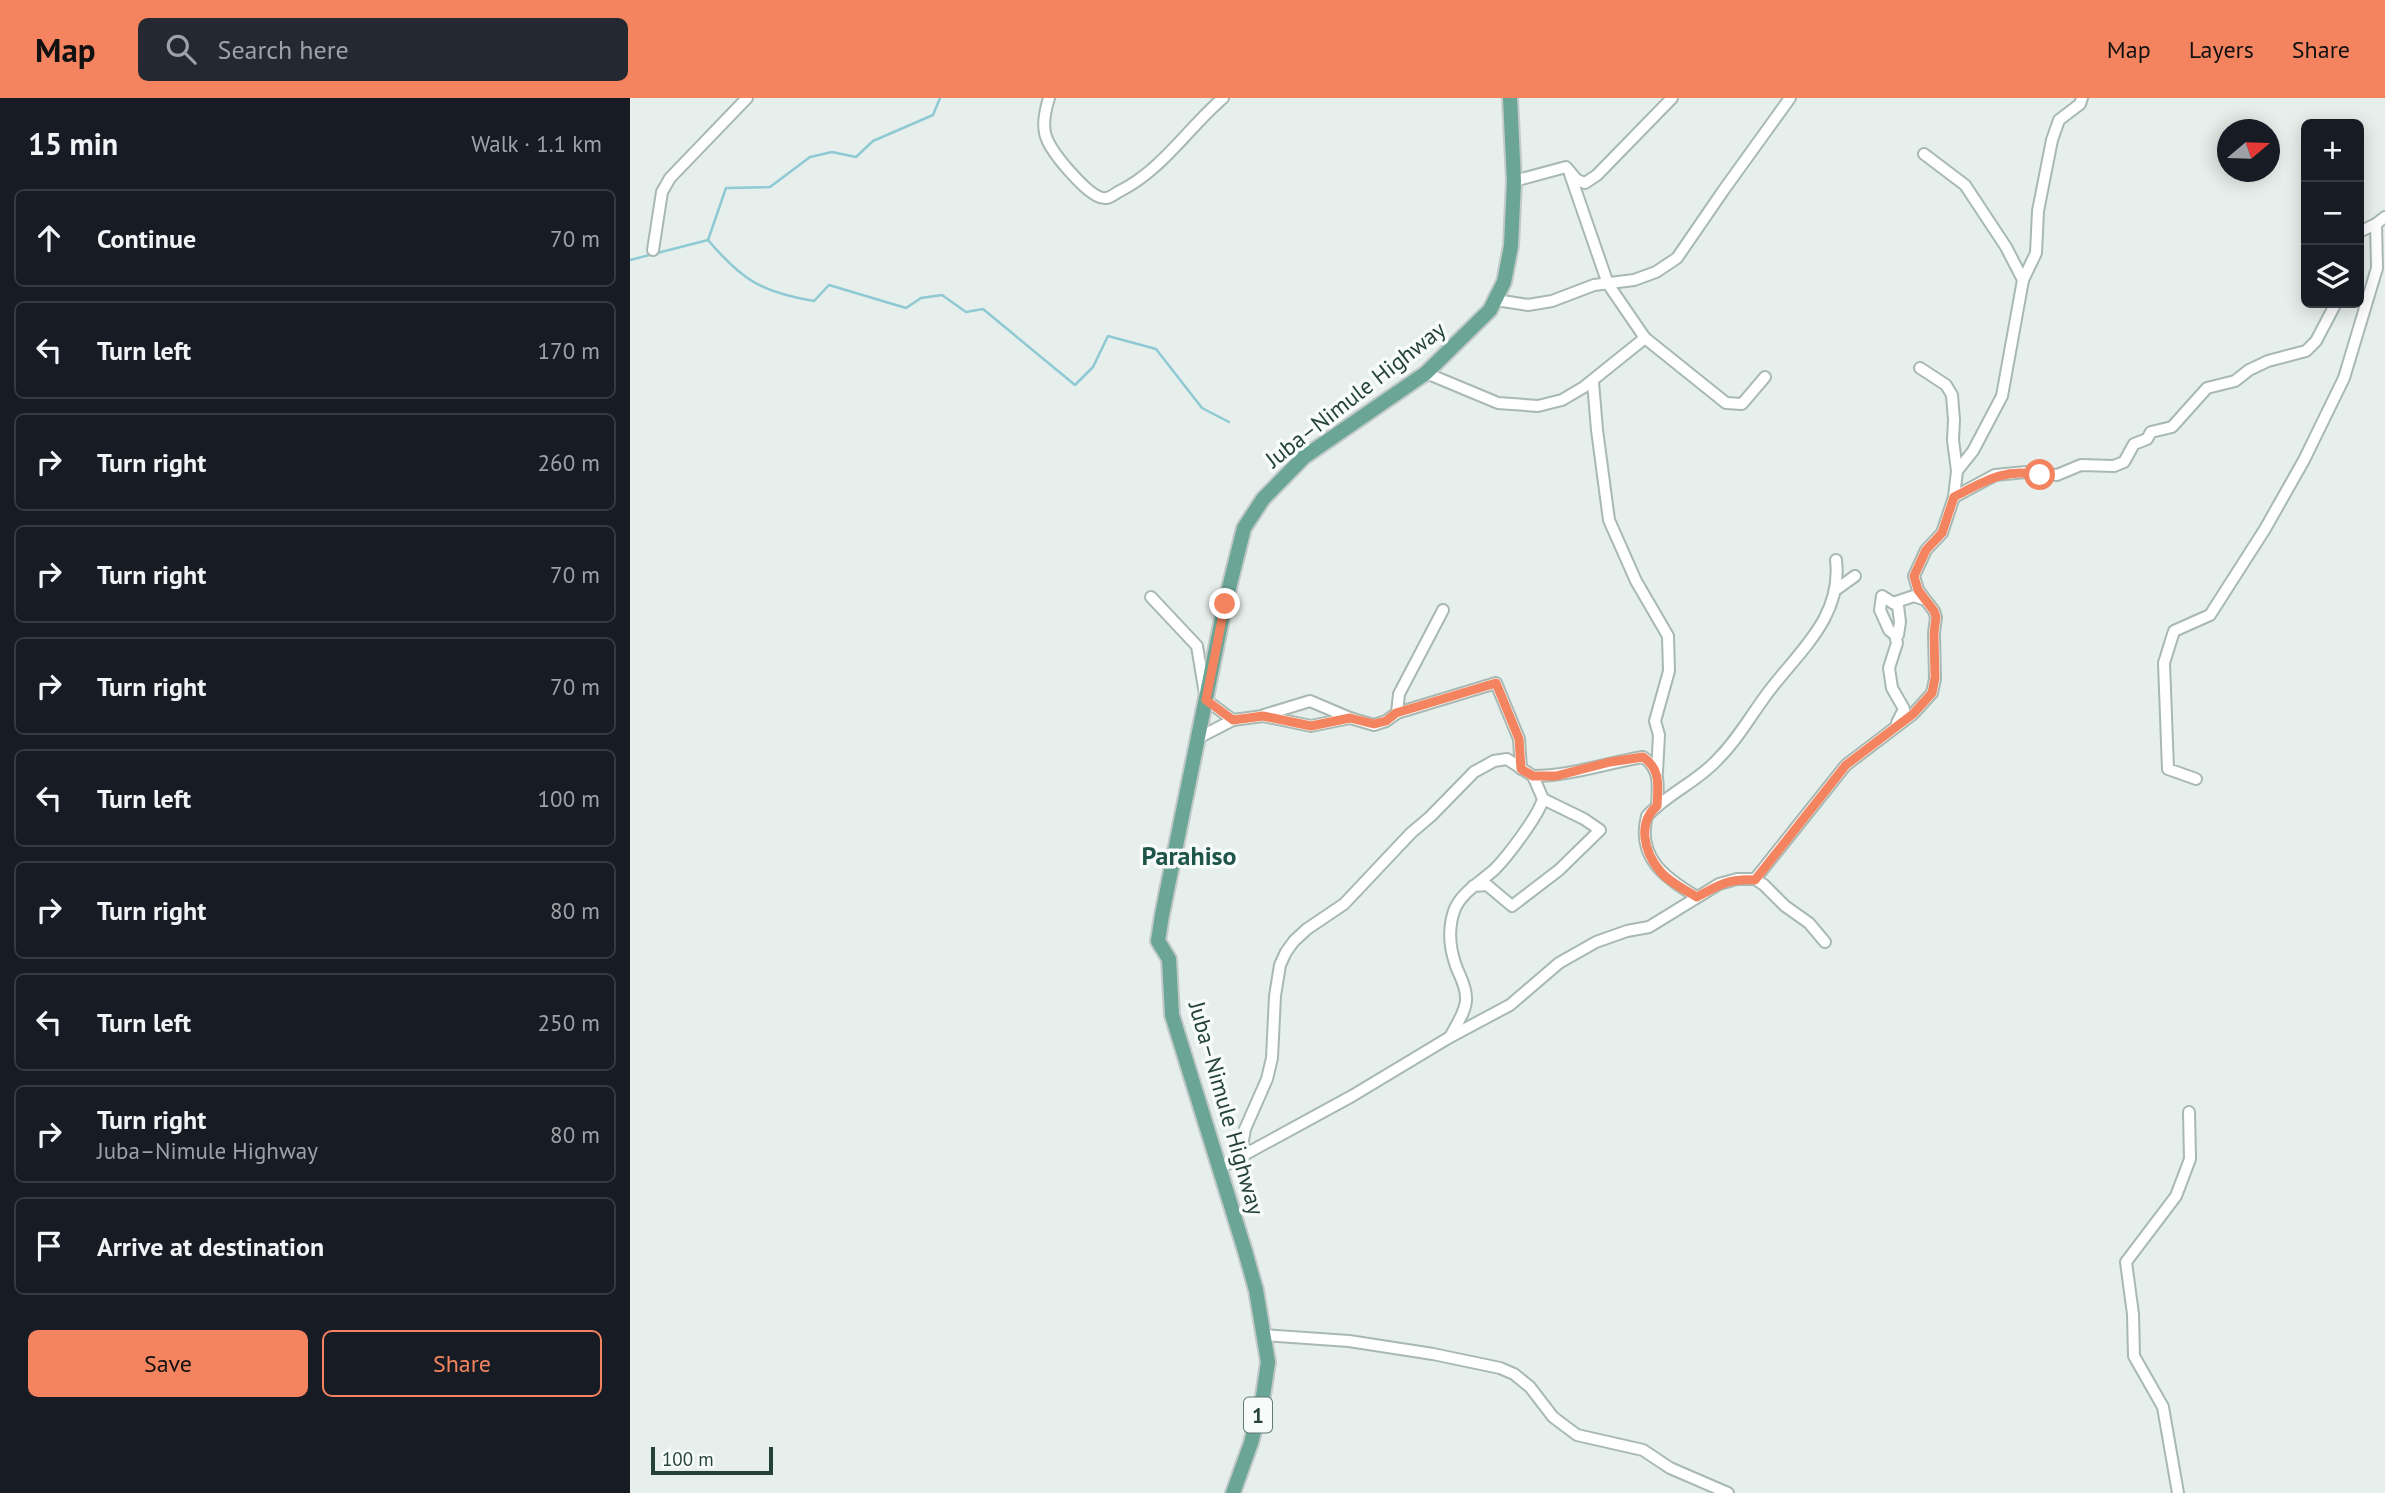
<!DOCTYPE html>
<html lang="en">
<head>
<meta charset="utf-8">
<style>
	body { margin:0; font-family:"PT Sans",sans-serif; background:#242831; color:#f1f3f6 }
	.controls { position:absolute; right:21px; top:21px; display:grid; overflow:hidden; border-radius:10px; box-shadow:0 4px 18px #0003 }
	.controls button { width:63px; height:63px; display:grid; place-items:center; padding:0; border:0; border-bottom:2px solid #363941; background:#171b24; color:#f1f3f6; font:35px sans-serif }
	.compass { position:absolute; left:1587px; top:21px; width:63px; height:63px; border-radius:50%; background:#171b24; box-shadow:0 4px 18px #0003; rotate:71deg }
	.scale { position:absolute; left:21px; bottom:18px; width:122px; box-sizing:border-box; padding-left:7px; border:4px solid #24423a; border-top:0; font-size:19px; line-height:24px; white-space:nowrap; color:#24423a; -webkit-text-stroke:5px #f7fbf9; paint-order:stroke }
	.stop { position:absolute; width:21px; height:21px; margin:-16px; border:5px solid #f4845f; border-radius:50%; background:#fff }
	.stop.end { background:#f4845f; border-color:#fff; box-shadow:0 2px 7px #0008 }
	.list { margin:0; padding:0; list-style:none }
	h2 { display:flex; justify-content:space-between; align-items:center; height:91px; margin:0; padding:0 28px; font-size:30px }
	h2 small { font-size:23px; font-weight:400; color:#9ea1a6 }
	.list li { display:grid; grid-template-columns:46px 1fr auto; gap:21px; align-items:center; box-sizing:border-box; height:98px; margin:0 14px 14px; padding:0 14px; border:2px solid #363941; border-radius:10px }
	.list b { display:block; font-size:26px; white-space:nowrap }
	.list p { margin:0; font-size:23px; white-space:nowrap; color:#9ea1a6 }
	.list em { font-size:23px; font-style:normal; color:#9ea1a6 }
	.actions { display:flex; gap:14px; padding:21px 28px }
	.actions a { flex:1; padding:16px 0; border:2px solid #f4845f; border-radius:10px; text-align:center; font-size:24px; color:#f4845f }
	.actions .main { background:#f4845f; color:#111 }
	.icon { flex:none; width:38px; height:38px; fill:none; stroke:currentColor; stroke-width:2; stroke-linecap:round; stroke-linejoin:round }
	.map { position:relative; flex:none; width:1755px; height:1395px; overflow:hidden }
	header { display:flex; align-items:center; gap:42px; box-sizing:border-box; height:98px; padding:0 35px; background:#f4845f; color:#111 }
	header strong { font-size:33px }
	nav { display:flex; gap:38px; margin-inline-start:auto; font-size:24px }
	.search { width:490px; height:63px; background:#242831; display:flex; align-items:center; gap:18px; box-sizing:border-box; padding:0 24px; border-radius:10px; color:#9ea1a6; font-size:26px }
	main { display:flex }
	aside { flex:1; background:#171b24 }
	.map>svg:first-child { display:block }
</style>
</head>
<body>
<header>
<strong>Map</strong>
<div class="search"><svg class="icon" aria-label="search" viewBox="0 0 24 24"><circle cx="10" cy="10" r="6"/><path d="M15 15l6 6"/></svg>Search here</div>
<nav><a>Map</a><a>Layers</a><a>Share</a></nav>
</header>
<main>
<aside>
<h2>15 min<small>Walk · 1.1 km</small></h2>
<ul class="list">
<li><svg class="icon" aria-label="ahead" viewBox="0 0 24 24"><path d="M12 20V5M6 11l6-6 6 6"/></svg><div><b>Continue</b></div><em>70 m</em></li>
<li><svg class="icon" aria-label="left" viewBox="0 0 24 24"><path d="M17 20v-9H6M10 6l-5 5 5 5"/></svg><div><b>Turn left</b></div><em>170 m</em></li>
<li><svg class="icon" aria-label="right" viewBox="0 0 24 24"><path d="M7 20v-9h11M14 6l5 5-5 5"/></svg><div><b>Turn right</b></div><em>260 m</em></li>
<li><svg class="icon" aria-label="right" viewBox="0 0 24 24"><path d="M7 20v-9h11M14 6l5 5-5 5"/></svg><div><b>Turn right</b></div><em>70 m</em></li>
<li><svg class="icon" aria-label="right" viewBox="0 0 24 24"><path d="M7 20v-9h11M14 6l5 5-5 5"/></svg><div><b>Turn right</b></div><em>70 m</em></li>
<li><svg class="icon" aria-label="left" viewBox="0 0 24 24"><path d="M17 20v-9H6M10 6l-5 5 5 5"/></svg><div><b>Turn left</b></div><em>100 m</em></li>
<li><svg class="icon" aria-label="right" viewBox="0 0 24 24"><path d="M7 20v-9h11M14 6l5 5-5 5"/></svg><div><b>Turn right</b></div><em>80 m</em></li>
<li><svg class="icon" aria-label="left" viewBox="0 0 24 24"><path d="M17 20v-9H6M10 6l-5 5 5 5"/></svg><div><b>Turn left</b></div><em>250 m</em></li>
<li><svg class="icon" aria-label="right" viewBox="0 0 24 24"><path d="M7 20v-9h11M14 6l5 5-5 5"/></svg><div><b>Turn right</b><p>Juba–Nimule Highway</p></div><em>80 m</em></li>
<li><svg class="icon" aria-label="arrive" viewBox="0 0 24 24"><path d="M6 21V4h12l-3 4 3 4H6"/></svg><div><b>Arrive at destination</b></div></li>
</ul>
<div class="actions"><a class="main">Save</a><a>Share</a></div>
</aside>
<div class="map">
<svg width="1755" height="1395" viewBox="0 0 1755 1395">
	<rect width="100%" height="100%" fill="#e6efeb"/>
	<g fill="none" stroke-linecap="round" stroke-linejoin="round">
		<g stroke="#8ec9d4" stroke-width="2.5">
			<path d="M78 142C112 182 131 194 184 203L199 187 276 210 291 200 312 197 336 214 353 211 445 287 463 269 478 238 526 251 572 310 599 324"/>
			<path d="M0 162 78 142 96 90 140 89 180 59 202 54 226 59 243 43 303 17 310 0"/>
		</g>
		<defs>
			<g id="minor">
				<path d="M419 0C409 32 414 43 435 68 442 76 464 102 476 100 480 100 486 95 490 93 533 71 558 30 593 0"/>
				<path d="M884 83 936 69 947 82 955 85 967 77 1042 0"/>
				<path d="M1729 134 1746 126"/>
				<path d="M23 152 32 94 40 80 117 0"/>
				<path d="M1393 182 1406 155 1408 113 1422 42 1429 22 1450 6 1452 0"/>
				<path d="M866 202 898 207 922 203 964 187 1004 182 1026 174 1047 160 1093 93 1160 0"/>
				<path d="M1015 240 1096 305 1112 306 1135 279"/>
				<path d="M1290 270 1316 287 1322 297 1324 322 1323 342 1327 373"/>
				<path d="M796 275 868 305 908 308 932 302 954 289 1015 240 978 186 940 76"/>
				<path d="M963 284 967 332 979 422 1006 483 1038 538 1039 573 1025 623 1029 637 1027 674"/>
				<path d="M1324 399 1365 377 1396 374 1427 377 1451 367 1484 368 1494 364 1504 346 1517 341 1521 334 1542 329 1577 290 1605 283 1619 272 1638 263 1676 253 1686 243 1706 205"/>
				<path d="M1207 491 1225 478"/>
				<path d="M521 499 567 548 576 602 603 622 633 618 681 628 720 620 744 627 756 623 767 615 866 585 889 641 891 671"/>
				<path d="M1263 505 1284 498 1295 502"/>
				<path d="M1265 537H1268L1270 524 1268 508 1252 498 1250 512 1259 532 1265 537 1267 545 1259 570 1262 590 1274 611 1267 625"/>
				<path d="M767 615 769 596 813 512"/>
				<path d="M634 617 680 603 720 620"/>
				<path d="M568 640 603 622"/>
				<path d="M903 678C940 678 976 665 1013 659 1031 671 1028 688 1027 708"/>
				<path d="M1566 681 1538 671 1534 565 1544 533 1580 517 1635 431 1674 362 1714 280 1747 170 1746 126 1755 119"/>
				<path d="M1125 781 1134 787 1155 808 1179 825 1195 844"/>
				<path d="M1067 799C1035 780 1006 759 1017 718 1037 696 1065 685 1085 664 1105 645 1118 622 1134 600 1165 556 1213 522 1206 462"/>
				<path d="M820 939C825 929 837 912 836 900 836 886 829 878 825 865 819 847 818 831 824 813 831 794 851 784 865 771 877 759 909 717 913 701L954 721 970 732 929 772 882 808 857 787 843 788"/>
				<path d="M610 1059 615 1031 637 981 642 960 645 898 650 867 656 854 664 843 677 831 714 806 781 735 801 718 844 674 864 663 877 661 903 678 913 701"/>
				<path d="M590 1070 722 998 820 939 880 907 929 865 966 844 997 833 1019 829 1089 786 1107 781H1125L1216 667 1283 616 1302 595 1305 581 1304 535 1306 519 1304 513 1288 492 1284 478 1296 452 1312 435 1324 399 1327 373 1343 353 1372 298 1393 182 1376 149 1335 87 1294 56"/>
				<path d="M633 1237 719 1243 803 1256 870 1270 884 1276 900 1289 923 1319 947 1337 1013 1352 1040 1370 1098 1395"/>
				<path d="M1548 1395 1533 1309 1504 1258 1503 1216 1496 1164 1546 1098 1560 1061 1559 1014"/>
			</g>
			<path id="major" d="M603 1395 621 1345 633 1298 638 1264 626 1192 615 1153 542 917 539 861 528 843 532 817 595 506 614 430 633 401 674 359 796 275 860 212 874 184 881 148 884 83 880 0"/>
		</defs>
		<use href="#minor" stroke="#a8b8b2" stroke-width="14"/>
		<use href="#major" stroke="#c2cac8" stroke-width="18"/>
		<use href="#minor" stroke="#fff" stroke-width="10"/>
		<use href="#major" stroke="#6aa596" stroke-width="14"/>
	</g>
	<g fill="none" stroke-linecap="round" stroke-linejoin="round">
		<path stroke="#f4845f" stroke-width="9" d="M595 506 576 602 603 622 633 618 681 628 720 620 744 626 756 623 766 615 866 585 889 641 891 671 903 678H926L980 664 1013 659C1031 671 1028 688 1027 708 1007 725 1014 754 1030 773 1039 784 1055 792 1067 799 1088 787 1100 780 1125 782L1216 667 1283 616 1302 595 1305 580 1304 535 1306 519 1304 513 1288 492 1284 478 1296 452 1312 435 1324 399C1355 383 1373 370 1410 377"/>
	</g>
	<g text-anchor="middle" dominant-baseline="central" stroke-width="7" stroke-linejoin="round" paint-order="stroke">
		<rect fill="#f7fbf9" stroke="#637a73" stroke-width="2" x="614" y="1299.5" width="28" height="35" rx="5"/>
		<g font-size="21" font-weight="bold" fill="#24423a">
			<text x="628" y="1317">1</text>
		</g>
		<g font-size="23" fill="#24423a" stroke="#f7fbf9">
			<text transform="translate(725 296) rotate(-38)">Juba–Nimule Highway</text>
			<text transform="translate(597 1010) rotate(74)">Juba–Nimule Highway</text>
		</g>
		<g font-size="26" font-weight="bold" fill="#1f5548" stroke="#f7fbf9">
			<text x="559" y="757">Parahiso</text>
		</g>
	</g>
</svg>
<div class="controls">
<button>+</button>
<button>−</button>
<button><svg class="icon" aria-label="layers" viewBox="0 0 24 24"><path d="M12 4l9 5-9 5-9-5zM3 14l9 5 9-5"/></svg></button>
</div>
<svg class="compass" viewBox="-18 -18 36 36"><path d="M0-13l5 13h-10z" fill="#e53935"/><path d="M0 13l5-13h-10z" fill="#9ea1a6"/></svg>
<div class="scale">100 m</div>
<div class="stop" style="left:1410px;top:377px"></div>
<div class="stop end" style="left:595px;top:506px"></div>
</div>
</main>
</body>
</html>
